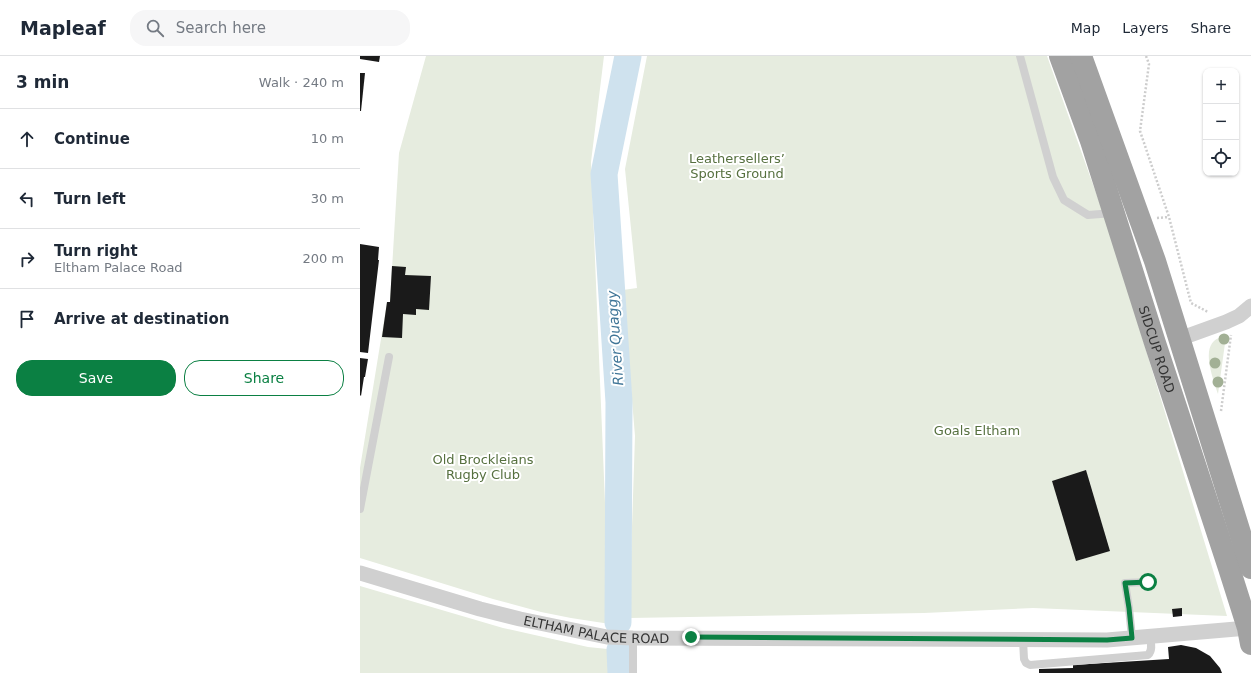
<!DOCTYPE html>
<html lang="en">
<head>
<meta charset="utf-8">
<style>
	body { margin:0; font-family:"DejaVu Sans",sans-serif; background:#f6f6f7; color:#1f2937 }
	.controls { position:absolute; right:12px; top:12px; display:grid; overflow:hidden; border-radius:8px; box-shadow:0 1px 3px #0004 }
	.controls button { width:36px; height:36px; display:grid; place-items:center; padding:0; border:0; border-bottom:1px solid #e0e1e3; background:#fff; color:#1f2937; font:20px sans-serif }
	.stop { position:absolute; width:12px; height:12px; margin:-9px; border:3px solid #0b8043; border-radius:50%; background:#fff }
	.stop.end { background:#0b8043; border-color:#fff; box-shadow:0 1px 4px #0008 }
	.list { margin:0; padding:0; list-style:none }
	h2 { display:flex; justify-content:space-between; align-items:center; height:52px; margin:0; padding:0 16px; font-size:17px }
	h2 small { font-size:13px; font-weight:400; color:#747a83 }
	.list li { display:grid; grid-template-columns:26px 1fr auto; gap:12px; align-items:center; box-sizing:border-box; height:60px; padding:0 16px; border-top:1px solid #e0e1e3 }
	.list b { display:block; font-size:15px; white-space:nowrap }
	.list p { margin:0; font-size:13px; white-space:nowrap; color:#747a83 }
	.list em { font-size:13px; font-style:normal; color:#747a83 }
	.actions { display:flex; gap:8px; padding:12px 16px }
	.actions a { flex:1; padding:9px 0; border:1px solid #0b8043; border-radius:16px; text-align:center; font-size:14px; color:#0b8043 }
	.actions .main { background:#0b8043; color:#fff }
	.icon { flex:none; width:22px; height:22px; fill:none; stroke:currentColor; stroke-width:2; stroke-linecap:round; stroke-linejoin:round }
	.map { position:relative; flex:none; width:891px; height:617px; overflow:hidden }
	header { display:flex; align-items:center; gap:24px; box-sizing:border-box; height:56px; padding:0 20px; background:#fff; border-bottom:1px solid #e0e1e3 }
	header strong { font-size:19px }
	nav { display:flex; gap:22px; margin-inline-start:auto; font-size:14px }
	.search { width:280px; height:36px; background:#f6f6f7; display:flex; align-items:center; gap:10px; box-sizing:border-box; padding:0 14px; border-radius:16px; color:#747a83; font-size:15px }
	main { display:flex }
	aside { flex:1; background:#fff }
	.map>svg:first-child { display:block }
</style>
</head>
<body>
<header>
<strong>Mapleaf</strong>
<div class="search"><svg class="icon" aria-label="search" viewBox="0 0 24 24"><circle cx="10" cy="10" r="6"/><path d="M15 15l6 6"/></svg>Search here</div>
<nav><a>Map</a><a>Layers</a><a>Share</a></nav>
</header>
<main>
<aside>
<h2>3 min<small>Walk · 240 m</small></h2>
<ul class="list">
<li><svg class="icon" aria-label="ahead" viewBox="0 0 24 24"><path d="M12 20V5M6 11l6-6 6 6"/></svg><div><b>Continue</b></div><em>10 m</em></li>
<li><svg class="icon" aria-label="left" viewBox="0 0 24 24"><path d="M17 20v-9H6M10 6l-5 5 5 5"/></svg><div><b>Turn left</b></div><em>30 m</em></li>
<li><svg class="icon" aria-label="right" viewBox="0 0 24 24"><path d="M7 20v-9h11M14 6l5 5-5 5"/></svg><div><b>Turn right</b><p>Eltham Palace Road</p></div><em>200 m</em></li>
<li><svg class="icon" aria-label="arrive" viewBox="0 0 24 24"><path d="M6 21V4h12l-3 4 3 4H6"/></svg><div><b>Arrive at destination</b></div></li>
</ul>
<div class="actions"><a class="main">Save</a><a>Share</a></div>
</aside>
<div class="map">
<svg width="891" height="617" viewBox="0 0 891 617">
	<rect width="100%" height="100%" fill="#fff"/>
	<g fill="#e6ecdf">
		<path d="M66 0H244L231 106 250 568 211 562 181 556 133 543 0 502V412L27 246H30L39 97Z"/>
		<path d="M287 0H687L750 176 867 560 673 552 564 557 269 562 275 380 263 234 277 232 265 113Z"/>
		<path d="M866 280 858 338C854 325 842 296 854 285 857 282 862 281 866 280Z"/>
		<path d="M0 530 143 572 228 591 257 594 258 617H0Z"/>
	</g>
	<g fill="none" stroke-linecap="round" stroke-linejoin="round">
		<g stroke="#cfe2ee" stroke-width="27">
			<path d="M258 566 259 346 244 118 268 0"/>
			<path d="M260 594 261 617"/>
		</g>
	</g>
	<g fill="#1a1a1a">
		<path d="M0 0H20L19 6 0 3Z"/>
		<path d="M0 17H5L1 55H0Z"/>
		<path d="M0 188 19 191 18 204H19L8 297 0 296Z"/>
		<path d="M32 210 46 211 45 219 71 220 69 254 56 253V259L43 258 42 282 22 281 27 246H30Z"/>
		<path d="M0 302 8 303 5 321H4L1 340 0 339Z"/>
		<path d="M726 414 750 495 716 505 692 425Z"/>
		<path d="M822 552V560L813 561 812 553Z"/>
		<path d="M821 589 836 592 850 600 860 612 862 617H679V613L713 612V609L809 603 808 591Z"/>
	</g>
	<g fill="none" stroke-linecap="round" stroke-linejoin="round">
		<g stroke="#cdcdcd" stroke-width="2.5" stroke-dasharray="2 2" stroke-linecap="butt">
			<path d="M786 0 789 8 780 75 809 161 831 247 848 256"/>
			<path d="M797 162 809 161"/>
			<path d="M861 355 871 279"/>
		</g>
		<g stroke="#d0d0d0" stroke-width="8">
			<path d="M660 0 693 121 704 144 728 159 753 157"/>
			<path d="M0 453 29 301"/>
			<path d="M772 582 769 552 765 527 788 526"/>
			<path d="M663 584 664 603 666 607 670 609 788 599C793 594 791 587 790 581"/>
			<path d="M273 617V582"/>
		</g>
		<g stroke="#d0d0d0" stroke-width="15">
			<path d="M819 283 866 266 879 260 891 250"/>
			<path id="s1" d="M0 517 120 553 160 563 247 581 273 582 747 584 888 572"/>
		</g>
		<g stroke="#a2a2a2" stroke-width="22">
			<path id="s2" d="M700 0 731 85 795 287 869 512 888 572 891 588"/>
			<path d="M721 0 795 205 891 512"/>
		</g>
	</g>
	<g fill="#a2b095">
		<circle cx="864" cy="283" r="5.5"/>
		<circle cx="855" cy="307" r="5.5"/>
		<circle cx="858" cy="326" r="5.5"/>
	</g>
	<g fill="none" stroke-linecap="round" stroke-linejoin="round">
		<path stroke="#0b8043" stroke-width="5" d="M331 581 747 584 772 582 769 552 765 527 788 526"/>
	</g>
	<g text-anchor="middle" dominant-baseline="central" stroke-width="4" stroke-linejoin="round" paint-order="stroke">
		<g font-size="13" fill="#56703f" stroke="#fff">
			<text x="377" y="102">Leathersellers’<tspan x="377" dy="15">Sports Ground</tspan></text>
			<text x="617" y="374">Goals Eltham</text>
			<text x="123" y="403">Old Brockleians<tspan x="123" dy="15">Rugby Club</tspan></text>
		</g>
		<g font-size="13" fill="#333" stroke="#fff">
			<text stroke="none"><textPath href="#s2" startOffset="309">SIDCUP ROAD</textPath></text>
			<text stroke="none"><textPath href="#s1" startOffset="244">ELTHAM PALACE ROAD</textPath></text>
		</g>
		<g font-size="14" font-style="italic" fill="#3f7597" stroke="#fff">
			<text transform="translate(255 282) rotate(-94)">River Quaggy</text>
		</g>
	</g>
</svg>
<div class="controls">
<button>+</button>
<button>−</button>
<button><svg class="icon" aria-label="locate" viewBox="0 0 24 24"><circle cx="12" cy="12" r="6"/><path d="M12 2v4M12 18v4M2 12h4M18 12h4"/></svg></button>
</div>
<div class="stop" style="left:788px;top:526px"></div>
<div class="stop end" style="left:331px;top:581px"></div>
</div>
</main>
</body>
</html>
